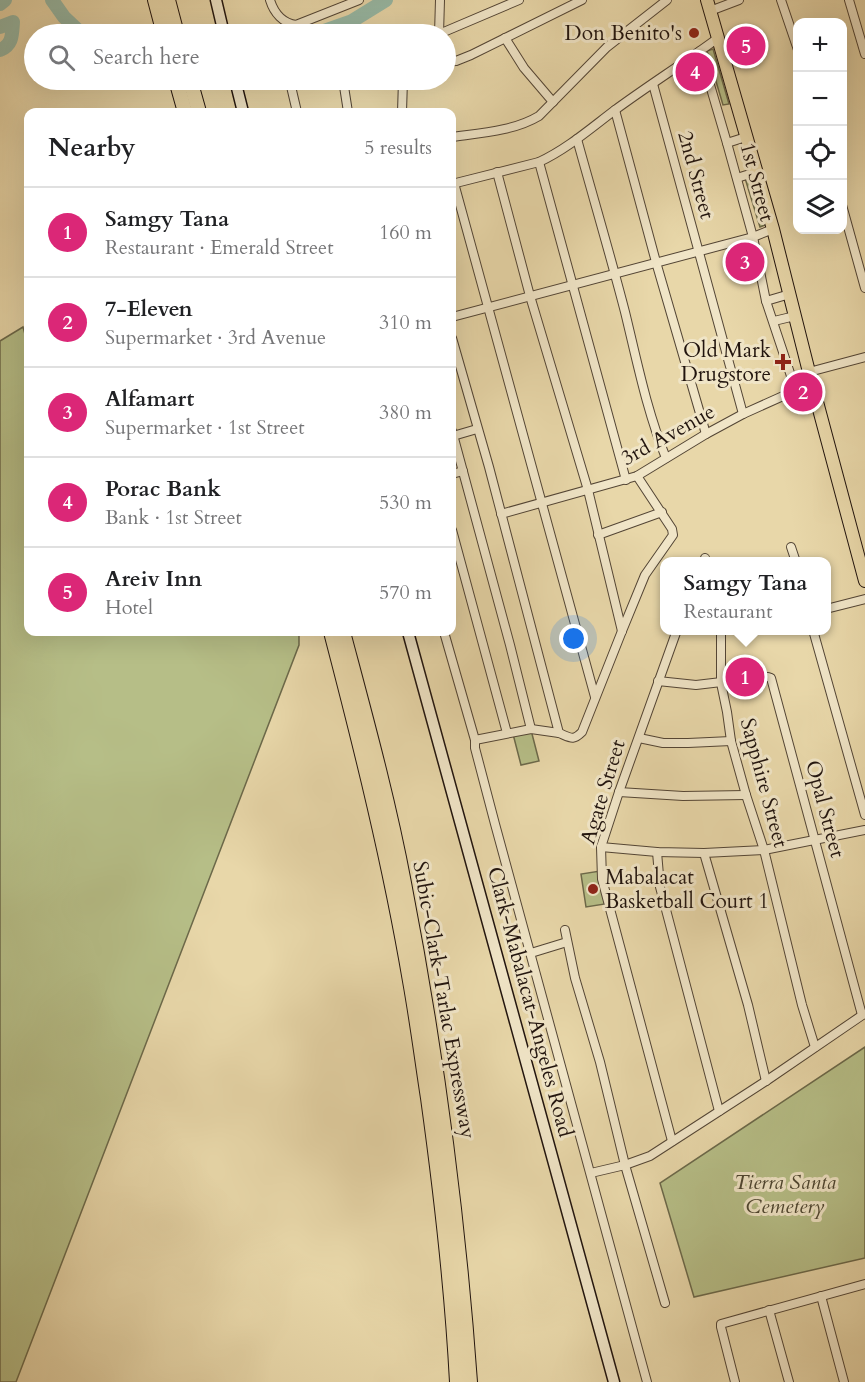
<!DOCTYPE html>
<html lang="en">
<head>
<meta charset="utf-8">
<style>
	body { margin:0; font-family:Cardo,serif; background:#f2f2f2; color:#202124 }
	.controls { position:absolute; right:18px; top:18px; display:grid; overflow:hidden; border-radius:12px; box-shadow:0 6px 24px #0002 }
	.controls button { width:54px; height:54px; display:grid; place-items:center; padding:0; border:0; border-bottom:2px solid #e0e0e0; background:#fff; color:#202124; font:30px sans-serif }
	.you { position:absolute; left:574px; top:639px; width:21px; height:21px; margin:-15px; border:4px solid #fff; border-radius:50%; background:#1a73e8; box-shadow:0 0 0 9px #1a73e833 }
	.badge { display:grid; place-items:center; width:39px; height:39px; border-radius:50%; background:#db2777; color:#fff; font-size:20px; font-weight:700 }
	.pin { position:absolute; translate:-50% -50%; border:3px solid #fff; box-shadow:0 2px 6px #0006 }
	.popup { position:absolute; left:660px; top:557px; width:171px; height:78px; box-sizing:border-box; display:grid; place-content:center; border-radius:12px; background:#fff; filter:drop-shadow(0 2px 4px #0005); font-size:20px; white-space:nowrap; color:#757577 }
	.popup b { font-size:22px; color:#202124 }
	.popup::after { content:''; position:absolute; left:50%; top:100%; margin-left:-12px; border:12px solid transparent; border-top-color:#fff }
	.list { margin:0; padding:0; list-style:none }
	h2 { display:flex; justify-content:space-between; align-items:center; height:78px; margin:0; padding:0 24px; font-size:26px }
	h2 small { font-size:20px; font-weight:400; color:#757577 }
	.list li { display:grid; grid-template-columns:39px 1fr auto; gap:18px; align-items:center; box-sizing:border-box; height:90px; padding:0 24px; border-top:2px solid #e0e0e0 }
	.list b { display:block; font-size:22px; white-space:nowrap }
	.list p { margin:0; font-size:20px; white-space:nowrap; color:#757577 }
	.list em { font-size:20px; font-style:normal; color:#757577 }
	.icon { flex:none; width:33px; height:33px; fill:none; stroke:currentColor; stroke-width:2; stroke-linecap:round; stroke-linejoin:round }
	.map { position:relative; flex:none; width:865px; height:1382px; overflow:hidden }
	.search { position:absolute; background:#fff; box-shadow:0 6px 24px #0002; left:24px; top:24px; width:432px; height:66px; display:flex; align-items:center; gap:15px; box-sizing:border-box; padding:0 21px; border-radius:33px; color:#757577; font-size:22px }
	.panel { position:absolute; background:#fff; box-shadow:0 6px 24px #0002; left:24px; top:108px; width:432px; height:528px; border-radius:12px }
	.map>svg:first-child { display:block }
</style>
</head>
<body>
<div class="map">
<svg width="865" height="1382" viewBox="0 0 865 1382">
	<rect width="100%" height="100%" fill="#e8d7a9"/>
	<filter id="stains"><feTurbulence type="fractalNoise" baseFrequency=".00333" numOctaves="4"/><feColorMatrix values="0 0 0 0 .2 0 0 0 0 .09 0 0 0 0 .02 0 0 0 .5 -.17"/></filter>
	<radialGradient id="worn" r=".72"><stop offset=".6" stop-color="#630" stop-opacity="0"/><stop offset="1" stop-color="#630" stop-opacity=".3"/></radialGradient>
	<g fill="#b6be87" stroke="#6c694a" stroke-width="1.5">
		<path d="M713 49 729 104 723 105 707 51Z"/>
		<path d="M750 177 765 225 760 227 745 178Z"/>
		<path d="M23 327 28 345V632H299V645L16 1382H0V341Z"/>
		<path d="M531 730 539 761 521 765 513 734Z"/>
		<path d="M600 871 605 904 586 907 581 874Z"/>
		<path d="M865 1047V1258L694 1297 660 1183Z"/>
	</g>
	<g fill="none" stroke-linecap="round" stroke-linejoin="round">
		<g stroke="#97baa7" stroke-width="14">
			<path d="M52 0 64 17 82 34"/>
			<path d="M0 4 5 0"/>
			<path d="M0 27 13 22C12 34 13 45 0 50"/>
			<path d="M315 34 352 21 386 0"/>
		</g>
		<defs>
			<g id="minor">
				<path d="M270 0C274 13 283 23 296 25L359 0"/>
				<path d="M781 0 798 50"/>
				<path d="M849 0 865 54"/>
				<path d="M710 11 739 0"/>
				<path d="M439 34 519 0"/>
				<path d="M439 34 440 0"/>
				<path d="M505 38 524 68 553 102"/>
				<path d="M700 51 727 143 753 237 766 301 796 391"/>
				<path d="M446 62 456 61 471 55 582 0"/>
				<path d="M290 80V82L297 112"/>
				<path d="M343 80 348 112"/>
				<path d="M653 84 743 414"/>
				<path d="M615 110 656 262 706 434"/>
				<path d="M402 112 403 80"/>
				<path d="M452 137C481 133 514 131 539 116L607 47 667 0"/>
				<path d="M577 139C593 197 610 254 625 312 637 361 647 412 666 458"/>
				<path d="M727 143 746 137"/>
				<path d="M539 162 626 480"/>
				<path d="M497 172 530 296 588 490 622 631"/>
				<path d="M737 178 756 172"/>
				<path d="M454 183 595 697"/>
				<path d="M452 184 539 162C567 149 591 128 615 110 649 85 684 63 718 38"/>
				<path d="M842 205 865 288"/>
				<path d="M766 301 790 294"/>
				<path d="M452 317 753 237 773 229"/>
				<path d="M774 321 795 316"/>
				<path d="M452 338 489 467 559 733C571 738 573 741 582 732L622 631 645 575 673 535 672 529 637 476"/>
				<path d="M809 372 865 357"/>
				<path d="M452 431 510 645 531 729"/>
				<path d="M453 436 477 429"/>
				<path d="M452 474 463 471"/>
				<path d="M501 514 637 476 706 434 743 414 812 383"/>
				<path d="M452 530 507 733"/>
				<path d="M598 535 662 512"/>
				<path d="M791 547 796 562"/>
				<path d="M704 562 705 558"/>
				<path d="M826 609 865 599"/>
				<path d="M721 630V683L727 712 731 741 746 795 764 850 802 1005 815 1047"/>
				<path d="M813 630 865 815"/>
				<path d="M444 632 475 740V748L495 824 647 1382"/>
				<path d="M658 681 696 685 764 677H768L771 678 862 1015"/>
				<path d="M639 738 663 743H688L731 741"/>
				<path d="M475 740 531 729 559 733"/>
				<path d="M619 792 683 796 746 795"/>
				<path d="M601 847 657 852 704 853 764 850 865 830"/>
				<path d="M657 852 660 887 719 1111"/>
				<path d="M704 853 748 1005 766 1081"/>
				<path d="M565 930 575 978 600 1062 625 1165 665 1303"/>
				<path d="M531 953 567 942"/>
				<path d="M672 1141 602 879 601 847 619 792 677 630"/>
				<path d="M591 1173 625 1165 650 1156 766 1081 864 1014"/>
				<path d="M821 1296 844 1382"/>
				<path d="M769 1310 789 1382"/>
				<path d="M735 1382 721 1327V1324L865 1284"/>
			</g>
			<g id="secondary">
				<path d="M216 0 224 34"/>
				<path d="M235 80 243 112"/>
				<path d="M408 632 614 1382"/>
			</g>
			<path id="trunk" d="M707 0 773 229 809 372 865 581"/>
			<g id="motorway">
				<path d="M155 0 164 34"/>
				<path d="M168 0 177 34"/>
				<path d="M176 80 185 112"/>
				<path d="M190 80 199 112"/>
				<path d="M331 632C361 747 390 863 410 981 417 1020 422 1059 428 1098 441 1192 452 1287 457 1382"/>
				<path d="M343 632C365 715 388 798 404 883 436 1048 458 1214 470 1382"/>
			</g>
		</defs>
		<use href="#minor" stroke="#534535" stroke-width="10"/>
		<use href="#secondary" stroke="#21140e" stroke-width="13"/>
		<use href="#trunk" stroke="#21140e" stroke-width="14"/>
		<use href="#motorway" stroke="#21140e" stroke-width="16"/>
		<use href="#minor" stroke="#f0e5c7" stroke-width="8"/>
		<use href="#secondary" stroke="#f0e5c7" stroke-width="10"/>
		<use href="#trunk" stroke="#e8d7a9" stroke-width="12"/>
		<use href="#motorway" stroke="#e8d7a9" stroke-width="14"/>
	</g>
	<g fill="#8f2418" stroke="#f0e5c7" stroke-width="2">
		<circle cx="694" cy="33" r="6"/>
		<path d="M780 353h6v6h6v6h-6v6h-6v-6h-6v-6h6z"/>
		<circle cx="593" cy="889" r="6"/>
	</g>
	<g text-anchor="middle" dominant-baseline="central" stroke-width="6" stroke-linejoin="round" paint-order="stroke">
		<g font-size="21" fill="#21140e" stroke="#f0e5c7" text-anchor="end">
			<text x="682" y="33">Don Benito's</text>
			<text x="771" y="350">Old Mark<tspan x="771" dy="24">Drugstore</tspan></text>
			<text x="605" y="877" text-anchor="start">Mabalacat<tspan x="605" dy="24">Basketball Court 1</tspan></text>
		</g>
		<g font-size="21" fill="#21140e" stroke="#f0e5c7">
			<text transform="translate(696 175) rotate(75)">2nd Street</text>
			<text transform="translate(757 182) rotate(75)">1st Street</text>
			<text transform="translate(668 435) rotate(-29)">3rd Avenue</text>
			<text transform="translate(764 783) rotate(75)">Sapphire Street</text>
			<text transform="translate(603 792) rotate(-73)">Agate Street</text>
			<text transform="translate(825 809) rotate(75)">Opal Street</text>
			<text transform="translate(444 1000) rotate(80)">Subic-Clark-Tarlac Expressway</text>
			<text transform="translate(530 1002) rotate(75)">Clark-Mabalacat-Angeles Road</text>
		</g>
		<g font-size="21" font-style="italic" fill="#4e4732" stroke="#f0e5c7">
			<text x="785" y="1182">Tierra Santa<tspan x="785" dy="24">Cemetery</tspan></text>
		</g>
	</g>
	<rect width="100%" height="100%" filter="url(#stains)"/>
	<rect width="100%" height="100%" fill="url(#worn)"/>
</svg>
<div class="controls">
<button>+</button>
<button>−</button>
<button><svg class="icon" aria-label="locate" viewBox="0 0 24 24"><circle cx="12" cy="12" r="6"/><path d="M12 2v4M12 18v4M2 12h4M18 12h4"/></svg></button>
<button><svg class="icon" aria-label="layers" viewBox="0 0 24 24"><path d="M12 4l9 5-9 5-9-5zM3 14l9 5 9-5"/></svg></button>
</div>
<div class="you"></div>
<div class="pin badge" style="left:745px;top:677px">1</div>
<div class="popup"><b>Samgy Tana</b>Restaurant</div>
<div class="pin badge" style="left:803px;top:392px">2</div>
<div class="pin badge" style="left:745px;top:262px">3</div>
<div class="pin badge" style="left:695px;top:72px">4</div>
<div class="pin badge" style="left:746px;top:46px">5</div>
<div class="search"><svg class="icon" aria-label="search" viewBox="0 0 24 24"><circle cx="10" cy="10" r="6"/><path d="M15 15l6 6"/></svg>Search here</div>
<section class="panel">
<h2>Nearby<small>5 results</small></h2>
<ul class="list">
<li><span class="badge">1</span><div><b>Samgy Tana</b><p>Restaurant · Emerald Street</p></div><em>160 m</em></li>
<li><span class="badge">2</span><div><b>7-Eleven</b><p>Supermarket · 3rd Avenue</p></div><em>310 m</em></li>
<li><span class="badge">3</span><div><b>Alfamart</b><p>Supermarket · 1st Street</p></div><em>380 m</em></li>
<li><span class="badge">4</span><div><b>Porac Bank</b><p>Bank · 1st Street</p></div><em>530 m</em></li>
<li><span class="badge">5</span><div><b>Areiv Inn</b><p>Hotel</p></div><em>570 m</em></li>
</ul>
</section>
</div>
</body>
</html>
